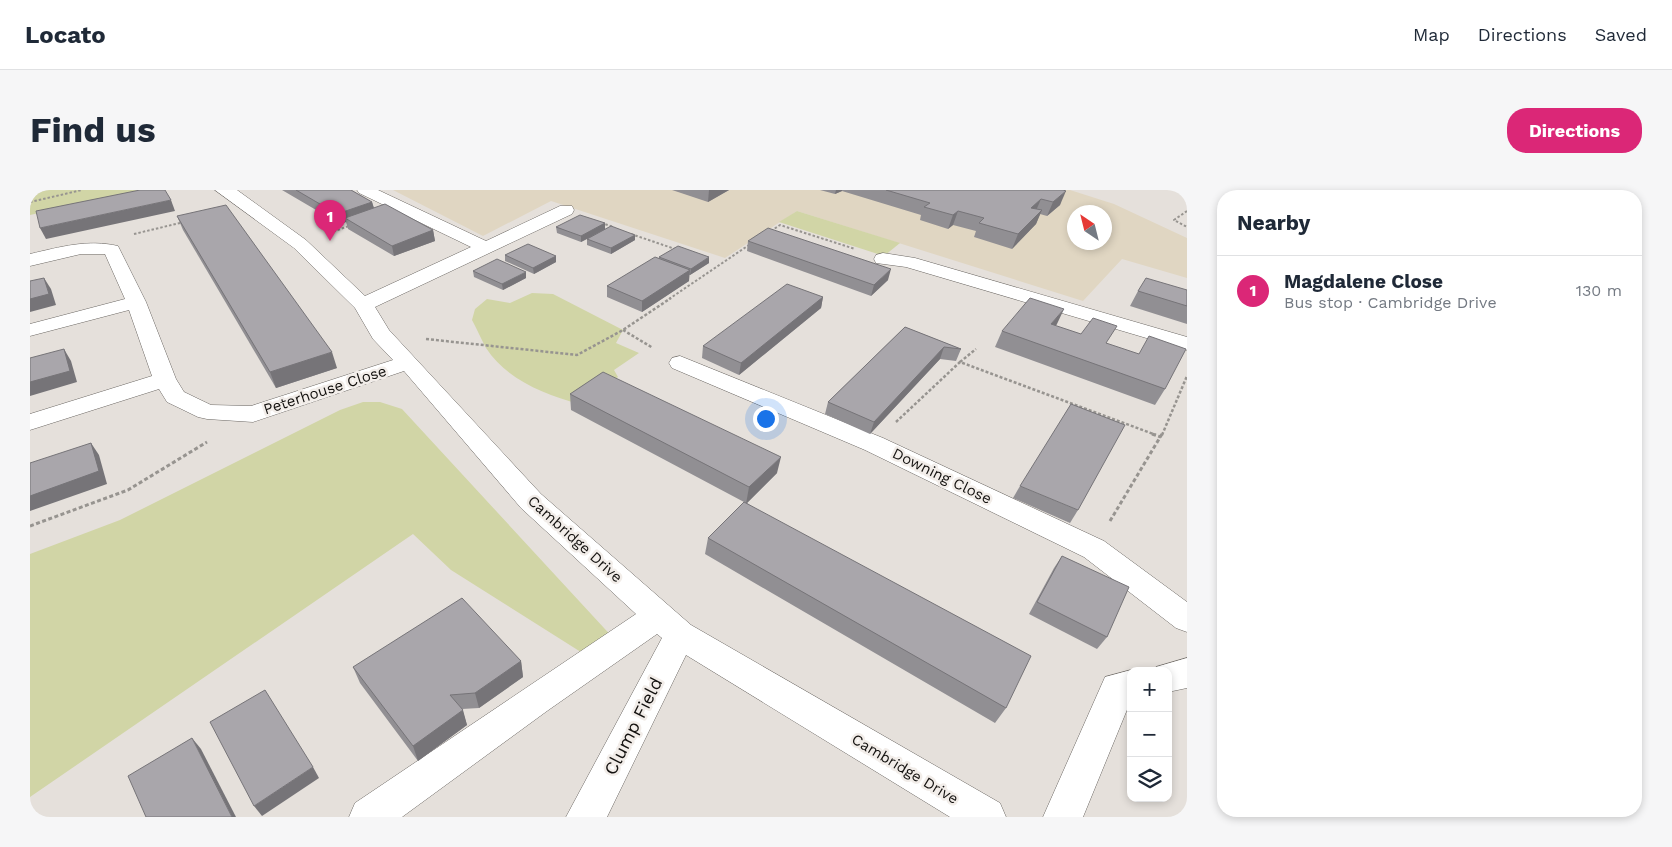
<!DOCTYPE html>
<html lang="en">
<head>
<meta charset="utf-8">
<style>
	body { margin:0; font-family:"Work Sans",sans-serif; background:#f6f6f7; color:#1f2937 }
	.controls { position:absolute; right:15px; bottom:15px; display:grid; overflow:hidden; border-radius:10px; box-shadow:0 2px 8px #0003 }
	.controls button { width:45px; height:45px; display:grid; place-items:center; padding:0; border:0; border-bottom:1px solid #e0e1e3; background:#fff; color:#1f2937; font:25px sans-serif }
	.compass { position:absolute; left:1037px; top:15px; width:45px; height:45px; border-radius:50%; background:#fff; box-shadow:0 2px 8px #0003; rotate:325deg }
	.you { position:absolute; left:735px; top:228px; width:18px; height:18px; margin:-12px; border:4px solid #fff; border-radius:50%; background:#1a73e8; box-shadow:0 0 0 8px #1a73e833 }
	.badge { display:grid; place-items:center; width:32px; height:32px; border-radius:50%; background:#db2777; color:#fff; font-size:16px; font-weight:700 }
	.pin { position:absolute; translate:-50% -41px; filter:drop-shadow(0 1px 2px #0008) }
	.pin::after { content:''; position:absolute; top:26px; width:18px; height:15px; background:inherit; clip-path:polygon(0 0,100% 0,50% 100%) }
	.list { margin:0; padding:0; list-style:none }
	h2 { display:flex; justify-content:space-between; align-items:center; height:65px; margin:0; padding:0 20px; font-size:21px }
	h2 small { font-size:16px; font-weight:400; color:#747a83 }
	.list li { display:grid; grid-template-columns:32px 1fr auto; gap:15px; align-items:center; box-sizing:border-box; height:70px; padding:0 20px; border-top:1px solid #e0e1e3 }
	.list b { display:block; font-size:19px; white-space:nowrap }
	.list p { margin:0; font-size:16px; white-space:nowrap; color:#747a83 }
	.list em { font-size:16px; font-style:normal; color:#747a83 }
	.icon { flex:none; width:28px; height:28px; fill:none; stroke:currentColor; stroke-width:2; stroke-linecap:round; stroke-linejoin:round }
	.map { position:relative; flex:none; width:1157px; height:627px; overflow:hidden; border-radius:20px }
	header { display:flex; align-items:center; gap:30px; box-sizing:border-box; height:70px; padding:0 25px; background:#fff; border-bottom:1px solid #e0e1e3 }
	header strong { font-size:24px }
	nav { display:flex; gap:28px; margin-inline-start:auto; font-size:18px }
	.intro { display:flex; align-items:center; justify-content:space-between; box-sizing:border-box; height:120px; padding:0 30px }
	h1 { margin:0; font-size:35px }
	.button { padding:12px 22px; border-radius:20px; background:#db2777; color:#fff; font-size:18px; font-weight:700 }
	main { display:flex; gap:30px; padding:0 30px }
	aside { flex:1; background:#fff; border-radius:20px; box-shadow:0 2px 8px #0003 }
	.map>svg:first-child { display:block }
</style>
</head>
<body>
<header>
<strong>Locato</strong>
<nav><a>Map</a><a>Directions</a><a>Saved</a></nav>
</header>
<div class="intro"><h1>Find us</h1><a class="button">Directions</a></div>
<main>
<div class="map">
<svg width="1157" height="627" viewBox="0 0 1157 627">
	<rect width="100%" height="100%" fill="#e5e0db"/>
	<path fill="#e0d6c2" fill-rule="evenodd" d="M363 0H1040L1084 14 1157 48V88L1092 69 1053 111 767 21 695 68 521 11 453 46ZM1044 22H1074V52H1044Z"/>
	<g fill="#d1d5a6">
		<path d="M0 0H114L0 25Z"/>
		<path d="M767 21 870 53 854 66 749 32Z"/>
		<path d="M502 103 523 104 593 140 586 153 609 163 584 180 588 187 549 214C514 204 477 190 456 158 451 149 447 139 442 130L445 119 457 109 480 113Z"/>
		<path d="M333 212H350L372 219 598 464 573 476 421 380 383 344 0 607V364L90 330 310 220Z"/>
	</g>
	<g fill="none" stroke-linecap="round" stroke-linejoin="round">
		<defs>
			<g id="minor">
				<path d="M185 0H207L276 50 335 106 441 57 329 3 327 0H348L456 51 530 16H542L544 20 542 24 345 117 359 140 511 304 661 435 970 613 976 627H920L656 465 577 627H536L632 448 627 444 517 521 372 627H319L325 613 606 424 491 318 374 181 223 232 177 229 168 227 137 212 129 199 0 240V224L122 186 99 120 0 146V134L95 109 75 64H51L0 76V64C30 57 58 49 88 56L116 112 146 189 154 202 181 215 221 216 363 170 343 149 325 118 264 58Z"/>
				<path d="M853 63 885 68 1157 147V160L876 77 846 73 844 69 846 65Z"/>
				<path d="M650 166 853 248 1074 351 1157 412V442L1146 438 1054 367 835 260 642 178 639 173 642 168Z"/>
				<path d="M1157 468V498L1138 502V481H1124L1126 477Z"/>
				<path d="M1101 480 1103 481H1101V510L1053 627H1013L1075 487Z"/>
			</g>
		</defs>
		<use href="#minor" stroke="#6b6763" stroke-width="1"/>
		<g stroke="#979490" stroke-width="2" stroke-dasharray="2.5 2" stroke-linecap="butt">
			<path d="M0 12 52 0"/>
			<path d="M1157 21 1144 30 1157 37"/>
			<path d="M571 33 584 37"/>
			<path d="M741 41 750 35 825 59"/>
			<path d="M299 43 319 36"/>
			<path d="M104 44 154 32"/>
			<path d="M601 44 645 59"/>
			<path d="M639 109 719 55"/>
		</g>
		<g stroke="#979490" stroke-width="2.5" stroke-dasharray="3 2" stroke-linecap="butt">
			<path d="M593 140 623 158"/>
			<path d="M396 149 547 165 593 140 641 108"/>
			<path d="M930 172 946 159"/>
			<path d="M866 232 930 172 1126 245"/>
			<path d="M1132 245 1157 186"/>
		</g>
		<g stroke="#979490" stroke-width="3" stroke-dasharray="4 2.5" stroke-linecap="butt">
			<path d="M1122 244 1131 247"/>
			<path d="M1080 331 1132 244"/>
			<path d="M0 336 98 300 177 252"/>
		</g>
		<use href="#minor" fill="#fff" fill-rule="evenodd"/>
	</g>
	<g fill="#918f93">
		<path d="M252 0H321L342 12 344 18 403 40 405 51 364 66 318 39 316 32 310 34Z"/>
		<path d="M642 0H699L678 12Z"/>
		<path d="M790 0H1033L1030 15 1017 26 1010 24 1006 34 982 59 944 47 946 41 923 35 918 39 890 30 891 25 812 1 805 4Z"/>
		<path d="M147 26 307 178 246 198 153 40Z"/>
		<path d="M575 33V39L605 50 581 64 557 55V49L551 52 527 43 526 37Z"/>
		<path d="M718 51 858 90 841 106 717 61Z"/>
		<path d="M475 65 526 66V72L504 84 475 71Z"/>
		<path d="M629 67 679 73 660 85H659V91L612 122 577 107V96L629 68Z"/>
		<path d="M443 81 496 88 473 100 444 87Z"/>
		<path d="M1157 100V134L1100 116 1108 101Z"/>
		<path d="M793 107 791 118 709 185 672 168 673 156Z"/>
		<path d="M1027 134 1025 136 1077 153 1135 199 1125 215 965 157 972 141Z"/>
		<path d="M875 137 931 159 926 171 910 169 840 244 795 224 798 212Z"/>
		<path d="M540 204 747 283 717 313 976 518 965 533 675 364 678 348 714 312 541 220Z"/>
		<path d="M990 296 1048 320 1040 333 983 308Z"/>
		<path d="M1032 366 1077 447 1067 459 999 424 1024 378Z"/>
		<path d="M491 471 493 487 449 518 432 519 437 535 388 571 330 493 323 477Z"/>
	</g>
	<g fill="#767478">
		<path d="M679 0H699L678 12Z"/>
		<path d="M806 0H812V1L805 4Z"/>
		<path d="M1036 1 1030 15 1017 26 1023 12Z"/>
		<path d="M1011 9 1005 23 1001 18Z"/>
		<path d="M141 10 145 21 16 49 10 38Z"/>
		<path d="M342 12 345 22 315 28 316 32 310 34 307 24Z"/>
		<path d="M1012 20 1006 34 982 59 988 44Z"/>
		<path d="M928 21 923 35 918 39 923 25Z"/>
		<path d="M575 33V39L551 52V46Z"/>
		<path d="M403 40 405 51 364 66 362 56Z"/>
		<path d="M605 45V50L581 64V58Z"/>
		<path d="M526 66V72L504 84 503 78Z"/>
		<path d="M679 67V73L660 85 661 79Z"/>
		<path d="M861 79 858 90 841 106 844 95Z"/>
		<path d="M660 80 659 91 612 122V111Z"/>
		<path d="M496 82V88L473 100 472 94Z"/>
		<path d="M14 88 21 99 26 115 0 122V109Z"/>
		<path d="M793 107 791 118 709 185 711 173Z"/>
		<path d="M1034 119 1027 134 1014 150 1021 134Z"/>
		<path d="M914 157 910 169 840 244 844 232Z"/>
		<path d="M34 159 41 171 47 192 0 206V192Z"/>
		<path d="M302 162 307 178 246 198 240 182Z"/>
		<path d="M61 253 69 265 77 294 0 321V306Z"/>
		<path d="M751 267 747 283 716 314 719 297Z"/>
		<path d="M491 471 493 487 449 518 445 503Z"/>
		<path d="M433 520 437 535 388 571 383 556Z"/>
		<path d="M162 548 171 559 206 627H202Z"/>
		<path d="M283 577 289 588 232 626 224 616Z"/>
	</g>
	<g fill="#a9a6ab" stroke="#767478">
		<path d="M110 0H135L141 10 10 38 6 21Z"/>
		<path d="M266 0H321L342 12 307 24Z"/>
		<path d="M856 0H1033L1036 1 1023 12 1011 9 1001 18 1012 20 988 44 949 33 954 28 928 21 923 25 894 17 900 13Z"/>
		<path d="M355 14 403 40 362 56 315 28Z"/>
		<path d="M196 15 302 162 240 182 147 26Z"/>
		<path d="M550 25 575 33 551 46 526 37Z"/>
		<path d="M581 36 605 45 581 58 557 49Z"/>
		<path d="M738 38 861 79 844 95 718 51Z"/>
		<path d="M498 54 526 66 503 78 475 65Z"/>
		<path d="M648 56 679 67 661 79 629 67Z"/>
		<path d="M625 67 660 80 612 111 577 96Z"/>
		<path d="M467 69 496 82 472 94 443 81Z"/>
		<path d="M14 88 19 104 0 109V91Z"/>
		<path d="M1116 88 1157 100V116L1108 101Z"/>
		<path d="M757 94 793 107 711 173 673 156Z"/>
		<path d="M1000 108 1034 119 1021 134 1051 144 1063 128 1087 136 1076 153 1109 164 1119 146 1156 159 1135 199 972 141Z"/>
		<path d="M875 137 931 159 914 157 844 232 798 212Z"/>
		<path d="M34 159 40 181 0 192V168Z"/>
		<path d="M573 182 751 267 719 297 540 204Z"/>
		<path d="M1041 214 1095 235 1048 320 990 296Z"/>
		<path d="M61 253 69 281 0 306V273Z"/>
		<path d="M714 312 1001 466 976 518 678 348Z"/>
		<path d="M1032 366 1099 397 1077 447 1007 412Z"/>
		<path d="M432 408 491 471 445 503 420 505 433 520 383 556 323 477Z"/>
		<path d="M235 500 283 577 224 616 180 532Z"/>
		<path d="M162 548 202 627H116L98 586Z"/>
	</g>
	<g text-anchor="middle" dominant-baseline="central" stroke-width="5" stroke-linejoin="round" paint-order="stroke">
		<g font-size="15" fill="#13110f" stroke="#f2ede9">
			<text transform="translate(295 200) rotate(-18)">Peterhouse Close</text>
			<text transform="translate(912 286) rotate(26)">Downing Close</text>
			<text transform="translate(545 349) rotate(42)">Cambridge Drive</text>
			<text transform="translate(875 579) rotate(31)">Cambridge Drive</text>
		</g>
		<g font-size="18" fill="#13110f" stroke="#f2ede9">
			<text transform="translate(603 536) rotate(-63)">Clump Field</text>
		</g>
	</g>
</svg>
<div class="controls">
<button>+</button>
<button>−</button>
<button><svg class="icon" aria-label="layers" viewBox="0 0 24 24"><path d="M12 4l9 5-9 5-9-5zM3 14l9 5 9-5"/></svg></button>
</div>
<svg class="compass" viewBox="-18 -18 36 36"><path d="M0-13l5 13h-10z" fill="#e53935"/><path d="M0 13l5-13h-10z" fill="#747a83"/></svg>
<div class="you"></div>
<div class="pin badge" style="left:300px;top:51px">1</div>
</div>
<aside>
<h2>Nearby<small></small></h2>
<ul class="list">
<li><span class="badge">1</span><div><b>Magdalene Close</b><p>Bus stop · Cambridge Drive</p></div><em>130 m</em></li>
</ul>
</aside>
</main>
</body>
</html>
